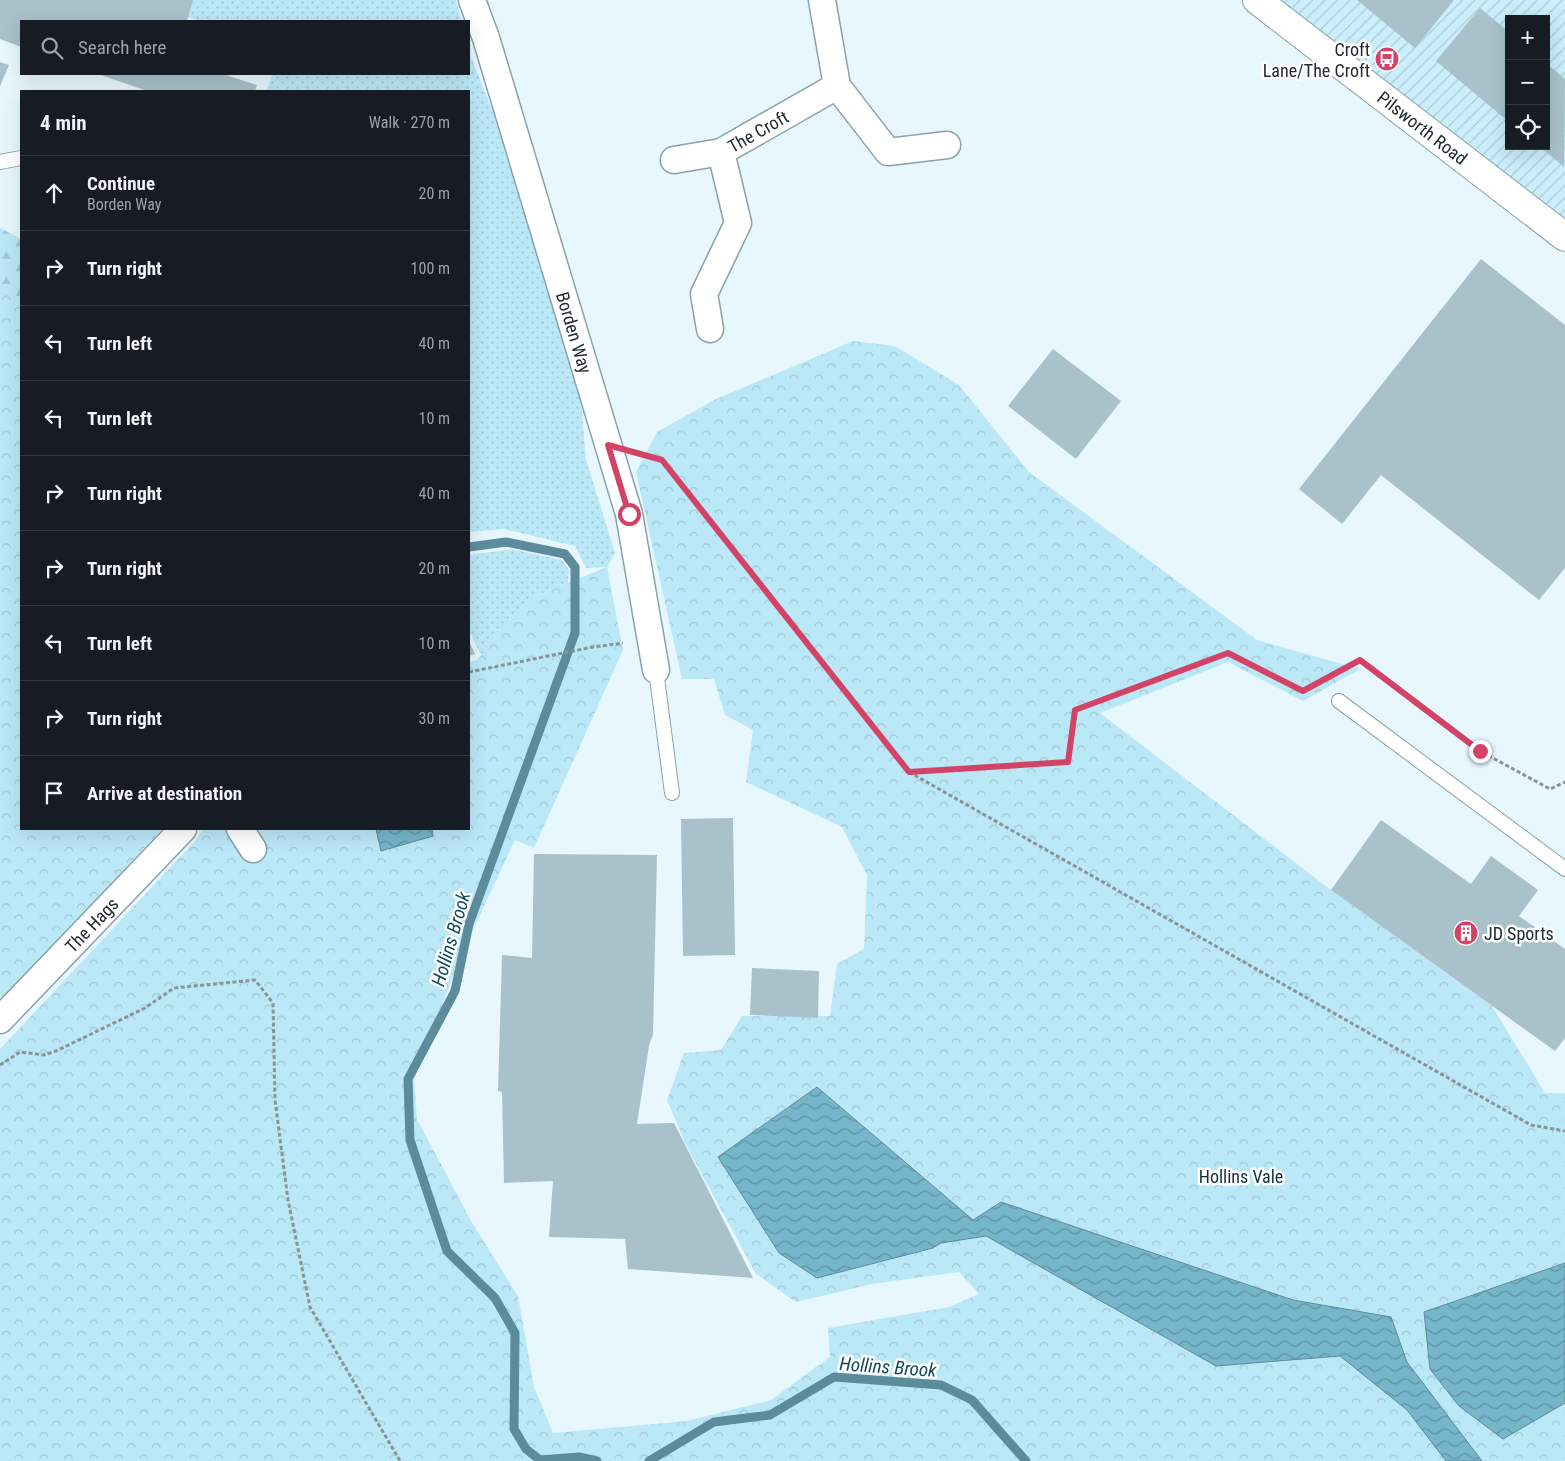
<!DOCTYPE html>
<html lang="en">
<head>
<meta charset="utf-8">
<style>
	body { margin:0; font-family:"Roboto Condensed",sans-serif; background:#242831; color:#f1f3f6 }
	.controls { position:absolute; right:15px; top:15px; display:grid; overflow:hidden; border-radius:0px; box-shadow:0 5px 20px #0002 }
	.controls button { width:45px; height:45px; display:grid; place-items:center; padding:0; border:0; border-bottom:1px solid #363941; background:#171b24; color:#f1f3f6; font:25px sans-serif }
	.stop { position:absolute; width:15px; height:15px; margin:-11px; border:4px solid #d24366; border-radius:50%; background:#fff }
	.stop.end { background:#d24366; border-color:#fff; box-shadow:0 1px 5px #0008 }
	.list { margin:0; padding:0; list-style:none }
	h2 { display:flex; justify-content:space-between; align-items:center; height:65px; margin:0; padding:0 20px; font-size:21px }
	h2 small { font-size:16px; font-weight:400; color:#9ea1a6 }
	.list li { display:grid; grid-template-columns:32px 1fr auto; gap:15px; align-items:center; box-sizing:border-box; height:75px; padding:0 20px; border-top:1px solid #363941 }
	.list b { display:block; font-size:19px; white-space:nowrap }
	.list p { margin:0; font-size:16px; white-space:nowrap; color:#9ea1a6 }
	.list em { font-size:16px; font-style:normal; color:#9ea1a6 }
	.icon { flex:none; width:28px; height:28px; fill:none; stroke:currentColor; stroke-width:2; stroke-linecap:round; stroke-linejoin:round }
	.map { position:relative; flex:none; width:1565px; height:1461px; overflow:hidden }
	.search { position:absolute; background:#171b24; box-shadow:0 5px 20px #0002; left:20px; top:20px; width:450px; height:55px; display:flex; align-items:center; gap:12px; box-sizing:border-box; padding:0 18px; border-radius:0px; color:#9ea1a6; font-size:19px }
	.panel { position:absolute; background:#171b24; box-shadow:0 5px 20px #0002; left:20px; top:90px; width:450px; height:740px; border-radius:0px }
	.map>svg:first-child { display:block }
</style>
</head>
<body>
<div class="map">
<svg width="1565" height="1461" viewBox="0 0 1565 1461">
	<defs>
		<pattern id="industrial-furrows" width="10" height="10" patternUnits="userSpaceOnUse" patternTransform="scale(1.25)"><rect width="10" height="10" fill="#caeefa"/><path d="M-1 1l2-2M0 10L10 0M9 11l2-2" fill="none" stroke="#adccd7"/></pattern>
		<pattern id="grass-dots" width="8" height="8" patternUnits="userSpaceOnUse" patternTransform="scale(1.25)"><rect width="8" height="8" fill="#bbe8f7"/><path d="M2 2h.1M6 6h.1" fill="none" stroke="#a0c7d4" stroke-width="1.8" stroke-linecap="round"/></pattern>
		<pattern id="forest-firs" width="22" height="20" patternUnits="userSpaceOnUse" patternTransform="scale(1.25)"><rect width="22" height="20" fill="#bbe8f7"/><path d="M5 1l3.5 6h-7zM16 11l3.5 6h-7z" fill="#a0c7d4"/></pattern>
		<pattern id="park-crowns" width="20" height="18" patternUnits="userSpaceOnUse" patternTransform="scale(1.25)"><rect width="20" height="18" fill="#bbe8f7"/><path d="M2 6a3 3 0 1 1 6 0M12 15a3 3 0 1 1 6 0" fill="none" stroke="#a0c7d4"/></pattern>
		<pattern id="water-waves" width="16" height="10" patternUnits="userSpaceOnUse" patternTransform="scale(1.25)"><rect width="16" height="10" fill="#75b6cb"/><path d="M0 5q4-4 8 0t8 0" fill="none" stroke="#6094a5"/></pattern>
	</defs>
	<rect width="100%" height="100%" fill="#e7f7fd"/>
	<path fill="url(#industrial-furrows)" fill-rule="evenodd" d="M1274 0H1565V220ZM1509 19H1546V146H1509Z"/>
	<g fill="url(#grass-dots)">
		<path d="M193 0H456L461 21H200L188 17Z"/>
		<path d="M469 51 507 149 581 401 586 460 615 553 607 567 586 568 575 546 504 529 469 532V91H267L272 74H469Z"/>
		<path d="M511 549 562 560 569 570 568 583 528 599 481 655 469 631V555Z"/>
	</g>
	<path fill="url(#forest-firs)" d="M0 228 21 239V298L0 290Z"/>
	<g fill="url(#park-crowns)">
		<path d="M0 290 21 298V829H162L35 965 0 998Z"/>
		<path d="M853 341 895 346 959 385 1029 472 1257 640 1360 669 1303 701 1228 662 1100 713 1331 890 1492 1006 1545 1093H1565V1461H0V1049L195 841 203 829H469V662L477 660 528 599 607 567 623 650 534 848 515 840 459 960 414 1079 417 1119 471 1221 518 1296 534 1387 553 1433 687 1421 771 1400 830 1357 828 1328 949 1307 979 1294 959 1272 872 1284 796 1302 756 1274 686 1145 667 1100 684 1053 721 1050 742 1016H830L837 964 864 949 867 875 842 827 746 782 753 730 725 715 714 679H682L636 472 657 432 714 400Z"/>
	</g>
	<g fill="url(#water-waves)" stroke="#5c8c9c">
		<path d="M376 829H432L433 836 381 851Z"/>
		<path d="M817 1087 973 1220 1001 1202 1293 1300 1391 1317 1407 1362 1482 1461H1446L1407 1410 1340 1356 1216 1366 986 1236 941 1243 933 1248 817 1278 779 1253 718 1157Z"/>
		<path d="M1565 1263V1403L1503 1439 1459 1406 1430 1369 1424 1312Z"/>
	</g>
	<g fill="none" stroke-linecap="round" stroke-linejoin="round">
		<g stroke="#5c8c9c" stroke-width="9">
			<path d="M469 547 506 542 565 554 575 567V633L469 924 455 991 408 1079 410 1140 447 1251 495 1298 515 1333 514 1429 526 1449 540 1460 579 1457 597 1461"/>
			<path d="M649 1461 714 1422 770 1415 834 1377 941 1385 972 1400 1026 1461"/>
		</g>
	</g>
	<g fill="#a8c1ca">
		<path d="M0 0H193L187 21H21V47L0 39Z"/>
		<path d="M1357 0H1454L1415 48Z"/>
		<path d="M1480 8 1509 32V122L1436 61Z"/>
		<path d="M0 62 9 65 0 86Z"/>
		<path d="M1546 63 1565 79 1564 167 1539 146H1546Z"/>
		<path d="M98 74H223L257 85 255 91H147Z"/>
		<path d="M1481 259 1565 325V568L1539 600 1381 475 1342 524 1299 489Z"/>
		<path d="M1053 349 1121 401 1076 459 1008 406Z"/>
		<path d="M469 641 475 654 469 656Z"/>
		<path d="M733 818 735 955 683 956 681 819Z"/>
		<path d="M1381 820 1471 884 1491 856 1538 890 1519 916 1565 949V1038L1555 1051 1331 890Z"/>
		<path d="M534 854 657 855 653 1034 649 1046 637 1124 674 1123 753 1278 628 1269 625 1239 549 1237 553 1181 504 1183 502 1092 498 1091 502 955 532 958Z"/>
		<path d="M752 968 819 971 818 1018 750 1015Z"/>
	</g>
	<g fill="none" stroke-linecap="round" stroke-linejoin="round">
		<defs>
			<g id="service">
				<path d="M0 162 21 158"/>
				<path d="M656 670 672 793"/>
				<path d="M1339 701 1565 869"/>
			</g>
			<g id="minor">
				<path id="s1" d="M472 0 486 38 629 514 656 670"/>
				<path d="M822 0 837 86 888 152 947 145"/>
				<path id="s2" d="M674 160 721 152 837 86"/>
				<path d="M710 329 704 294 738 223 721 152"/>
				<path d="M240 829 253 849"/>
				<path id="s3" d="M0 1020 183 829"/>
			</g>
			<g id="tertiary">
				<path id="s4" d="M1257 0 1565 237"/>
			</g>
		</defs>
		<use href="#service" stroke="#89a2ab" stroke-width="16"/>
		<use href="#minor" stroke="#89a2ab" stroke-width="29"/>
		<use href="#tertiary" stroke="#89a2ab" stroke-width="30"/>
		<g stroke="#879498" stroke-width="3" stroke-dasharray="4 2.5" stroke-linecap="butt">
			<path d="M640 453 662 460 909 772 1068 762 1075 710 1228 653 1303 691 1360 660 1480 751 1550 789 1565 782"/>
			<path d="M469 672 593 647 623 643"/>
			<path d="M909 772 1531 1125 1565 1131"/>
			<path d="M0 1065 20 1052 44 1055 56 1051 145 1008 174 988 255 980 273 1003 275 1100 288 1200 310 1307 400 1461"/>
		</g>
		<use href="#service" stroke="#fff" stroke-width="14"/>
		<use href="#minor" stroke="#fff" stroke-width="26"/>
		<use href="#tertiary" stroke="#fff" stroke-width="28"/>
	</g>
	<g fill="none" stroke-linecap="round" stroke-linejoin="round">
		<path stroke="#d24366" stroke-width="6" d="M629 514 608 445 662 460 909 772 1068 762 1075 710 1228 653 1303 691 1360 660 1480 751"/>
	</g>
	<defs>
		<symbol id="bus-disc" viewBox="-11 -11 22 22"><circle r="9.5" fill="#d24366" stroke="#fff"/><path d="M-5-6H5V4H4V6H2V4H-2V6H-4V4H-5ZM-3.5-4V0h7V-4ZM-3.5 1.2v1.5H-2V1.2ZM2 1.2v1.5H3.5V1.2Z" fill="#fff"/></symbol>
		<symbol id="building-disc" viewBox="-11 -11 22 22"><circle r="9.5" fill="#d24366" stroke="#fff"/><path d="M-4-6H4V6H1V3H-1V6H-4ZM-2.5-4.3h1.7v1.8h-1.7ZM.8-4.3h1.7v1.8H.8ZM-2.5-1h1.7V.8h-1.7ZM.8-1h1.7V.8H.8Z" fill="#fff"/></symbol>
	</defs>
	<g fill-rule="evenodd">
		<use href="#bus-disc" x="1373" y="45" width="28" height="28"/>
		<use href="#building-disc" x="1452" y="919" width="28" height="28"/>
	</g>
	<g text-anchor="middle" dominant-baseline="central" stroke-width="5" stroke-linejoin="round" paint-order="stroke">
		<g font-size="18" fill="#212b2e" stroke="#fff" text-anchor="end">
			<text x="1370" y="49">Croft<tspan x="1370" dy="21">Lane/The Croft</tspan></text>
			<text x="1484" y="933" text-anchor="start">JD Sports</text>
		</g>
		<g font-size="18" fill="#212b2e" stroke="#fff">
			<text stroke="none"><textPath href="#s4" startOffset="209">Pilsworth Road</textPath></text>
			<text stroke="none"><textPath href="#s2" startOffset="90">The Croft</textPath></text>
			<text stroke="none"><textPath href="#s1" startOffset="348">Borden Way</textPath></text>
			<text stroke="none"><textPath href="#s3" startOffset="132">The Hags</textPath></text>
		</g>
		<g font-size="18" fill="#0f2f39" stroke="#fff">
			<text x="1241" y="1176">Hollins Vale</text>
		</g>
		<g font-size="19" font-style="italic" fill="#114a59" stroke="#fff">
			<text transform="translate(451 939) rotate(-74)">Hollins Brook</text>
			<text transform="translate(888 1367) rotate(4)">Hollins Brook</text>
		</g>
	</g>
</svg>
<div class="controls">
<button>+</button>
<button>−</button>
<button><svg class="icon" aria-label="locate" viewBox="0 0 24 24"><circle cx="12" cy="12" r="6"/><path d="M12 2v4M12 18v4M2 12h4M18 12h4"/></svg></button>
</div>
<div class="stop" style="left:629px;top:514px"></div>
<div class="stop end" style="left:1480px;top:751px"></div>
<div class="search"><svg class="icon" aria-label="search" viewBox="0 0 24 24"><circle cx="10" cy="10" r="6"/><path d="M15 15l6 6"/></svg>Search here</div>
<section class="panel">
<h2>4 min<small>Walk · 270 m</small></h2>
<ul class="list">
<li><svg class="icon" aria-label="ahead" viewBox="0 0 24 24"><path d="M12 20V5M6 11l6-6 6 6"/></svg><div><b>Continue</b><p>Borden Way</p></div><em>20 m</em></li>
<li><svg class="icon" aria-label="right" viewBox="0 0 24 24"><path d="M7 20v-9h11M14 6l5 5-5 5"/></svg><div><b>Turn right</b></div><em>100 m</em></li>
<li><svg class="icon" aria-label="left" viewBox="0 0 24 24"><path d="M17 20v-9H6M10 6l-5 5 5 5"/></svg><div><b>Turn left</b></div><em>40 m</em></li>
<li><svg class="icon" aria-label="left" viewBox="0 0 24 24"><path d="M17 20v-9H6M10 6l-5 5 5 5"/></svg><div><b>Turn left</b></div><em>10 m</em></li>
<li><svg class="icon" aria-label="right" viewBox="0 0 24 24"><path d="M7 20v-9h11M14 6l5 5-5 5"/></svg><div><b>Turn right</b></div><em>40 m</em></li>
<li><svg class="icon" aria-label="right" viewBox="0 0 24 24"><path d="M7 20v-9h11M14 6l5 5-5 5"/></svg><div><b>Turn right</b></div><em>20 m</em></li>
<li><svg class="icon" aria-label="left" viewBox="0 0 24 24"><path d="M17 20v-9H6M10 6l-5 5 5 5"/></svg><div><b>Turn left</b></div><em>10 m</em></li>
<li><svg class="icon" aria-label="right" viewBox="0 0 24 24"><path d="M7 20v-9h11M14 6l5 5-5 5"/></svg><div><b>Turn right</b></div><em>30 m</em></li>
<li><svg class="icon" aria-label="arrive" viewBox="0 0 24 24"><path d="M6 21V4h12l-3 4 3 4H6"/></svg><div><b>Arrive at destination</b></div></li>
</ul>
</section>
</div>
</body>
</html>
